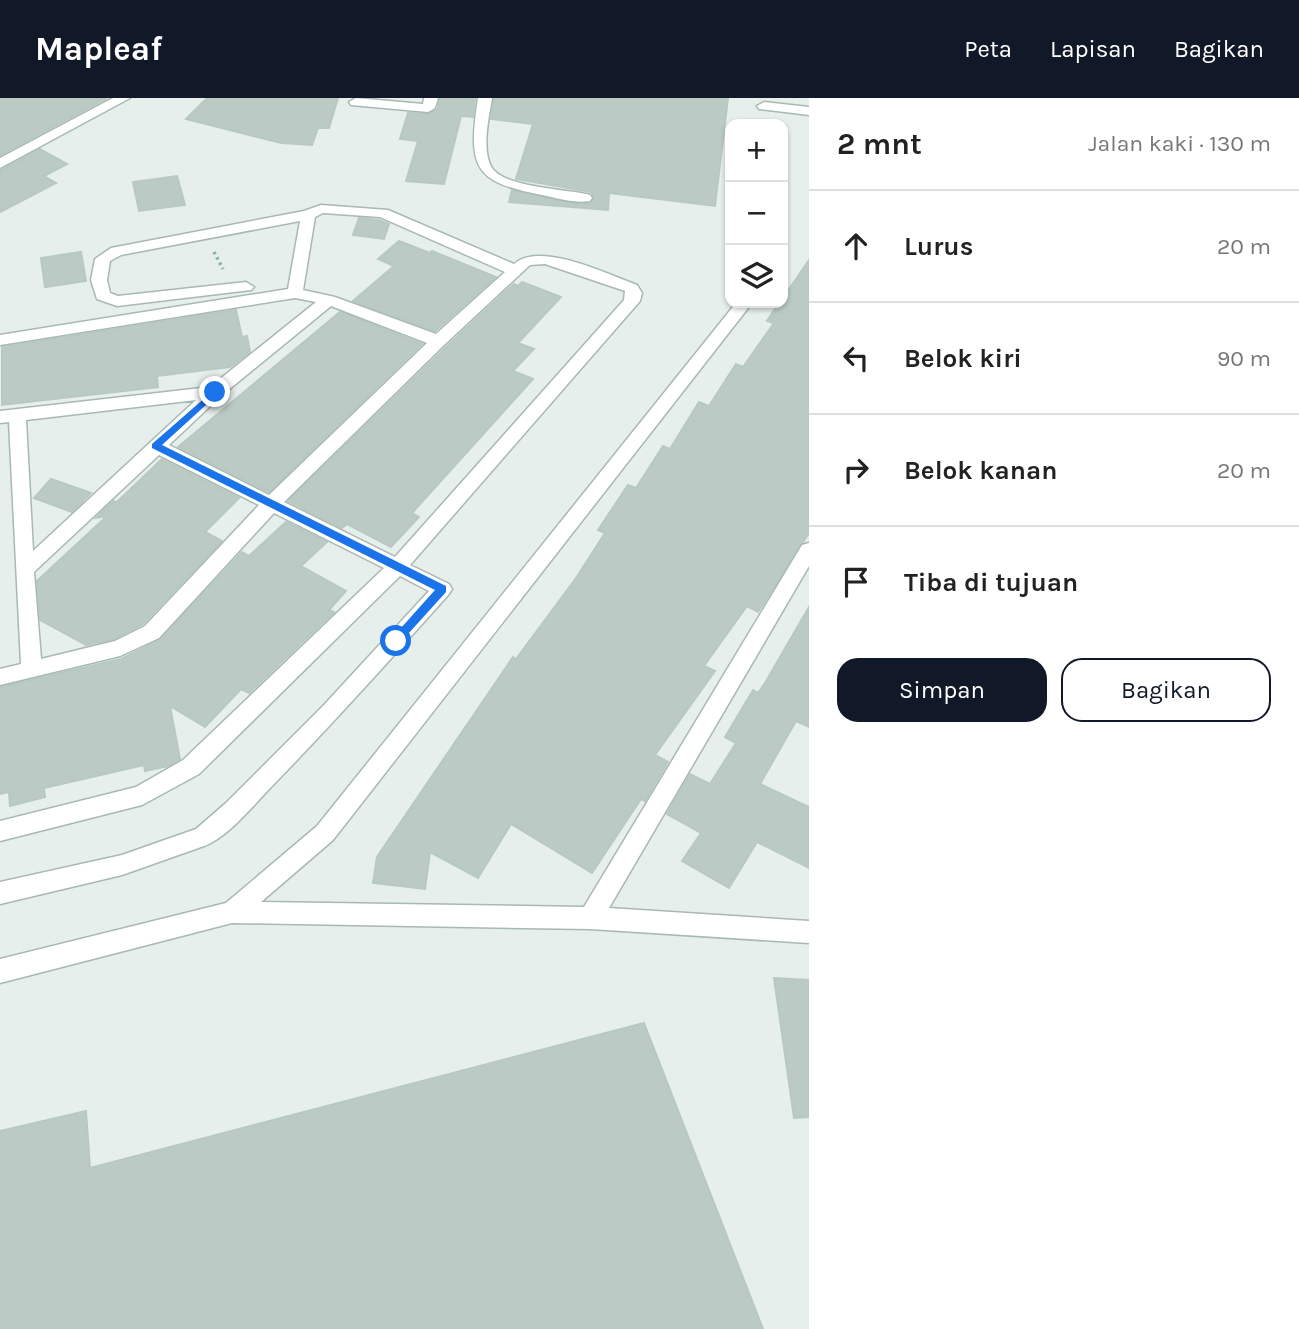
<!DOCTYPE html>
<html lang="id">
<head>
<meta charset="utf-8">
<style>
	body { margin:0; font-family:Karla,sans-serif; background:#f2f2f2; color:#222 }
	.controls { position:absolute; right:21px; top:21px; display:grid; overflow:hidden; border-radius:14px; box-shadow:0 2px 5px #0004 }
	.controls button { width:63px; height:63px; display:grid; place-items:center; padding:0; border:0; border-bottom:2px solid #e0e0e0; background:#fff; color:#222; font:35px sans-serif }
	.stop { position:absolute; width:21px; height:21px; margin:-16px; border:5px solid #1a73e8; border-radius:50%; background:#fff }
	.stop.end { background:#1a73e8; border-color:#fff; box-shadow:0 2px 7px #0008 }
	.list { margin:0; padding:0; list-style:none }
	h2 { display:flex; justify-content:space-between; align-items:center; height:91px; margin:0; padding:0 28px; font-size:30px }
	h2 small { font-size:23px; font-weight:400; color:#767676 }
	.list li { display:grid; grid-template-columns:46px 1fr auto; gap:21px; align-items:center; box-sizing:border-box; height:112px; padding:0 28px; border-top:2px solid #e0e0e0 }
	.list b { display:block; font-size:26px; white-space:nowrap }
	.list em { font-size:23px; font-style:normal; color:#767676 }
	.actions { display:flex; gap:14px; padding:21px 28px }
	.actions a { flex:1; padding:16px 0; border:2px solid #111827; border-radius:21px; text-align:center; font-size:24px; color:#111827 }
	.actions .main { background:#111827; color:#fff }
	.icon { flex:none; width:38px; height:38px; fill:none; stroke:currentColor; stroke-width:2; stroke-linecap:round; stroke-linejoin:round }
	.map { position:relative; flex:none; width:809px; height:1231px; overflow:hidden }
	header { display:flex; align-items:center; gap:42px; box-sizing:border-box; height:98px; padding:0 35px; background:#111827; color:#fff }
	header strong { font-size:33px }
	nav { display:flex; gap:38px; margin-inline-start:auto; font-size:24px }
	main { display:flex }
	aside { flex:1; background:#fff }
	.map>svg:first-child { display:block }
</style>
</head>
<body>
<header>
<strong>Mapleaf</strong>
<nav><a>Peta</a><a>Lapisan</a><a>Bagikan</a></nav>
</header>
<main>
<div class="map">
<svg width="809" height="1231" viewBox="0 0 809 1231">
	<rect width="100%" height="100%" fill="#e6efeb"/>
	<g fill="#bbcac4" stroke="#b8c9c2" stroke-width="2">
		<path d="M0 0H107L0 57Z"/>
		<path d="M207 0H338L329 30H318L312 47 281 45 186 21Z"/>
		<path d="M440 0H475L473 19 461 18 444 86 406 83 418 43 400 41 408 15 429 16 438 11Z"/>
		<path d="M494 0H728L715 108 609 95 608 112 509 104 512 92 579 106H590L594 99 591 94 516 81 533 26 491 21Z"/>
		<path d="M40 51 67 66 44 78 56 85 0 114V73Z"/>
		<path d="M177 78 185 107 139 113 133 84Z"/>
		<path d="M359 120 379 122 389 126 384 141 353 137Z"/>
		<path d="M399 143 430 155 432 153 496 179 435 233 353 203 394 168 378 161Z"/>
		<path d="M81 154 86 183 45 189 41 160Z"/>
		<path d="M809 162V435L758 514 747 508 704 568 715 573 655 657 668 664 645 703 641 701 592 775 511 726 478 780 430 754 425 791 373 785 377 759 513 559 516 561 576 480 605 435 598 432 628 387 636 390 663 348 670 351 699 304 709 308 736 266 743 269 774 225 767 223 779 205H783V200Z"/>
		<path d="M522 184 561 199 518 245 534 251 513 273 533 281 412 415 419 419 391 449 347 426 342 430 288 403 446 249 514 186 518 188Z"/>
		<path d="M236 212 242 239 247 238 250 254 230 269 157 278 158 289 2 307V249Z"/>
		<path d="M340 214 422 246 269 394 178 349Z"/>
		<path d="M162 361 239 400 205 434 222 443 143 526 114 541 86 547 40 522 37 483 107 418 96 420 113 403 117 404Z"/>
		<path d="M51 381 91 395 72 414 34 400Z"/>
		<path d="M286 424 327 444 301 468 346 493 329 512 334 514 249 595 241 591 205 629 170 608 180 661 168 668 145 673 144 667 44 690 45 699 10 708 9 694 0 696V589L121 561 160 542 242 454 249 458Z"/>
		<path d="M809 509V629L796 623 760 686 809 709V770L757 744 729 790 682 763 701 735 667 716 690 676 710 686 736 645 725 639 753 592 758 595 765 585Z"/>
		<path d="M774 880 809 882V1019L794 1020Z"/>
		<path d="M644 925 763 1231H0V1033L86 1013 90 1070Z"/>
	</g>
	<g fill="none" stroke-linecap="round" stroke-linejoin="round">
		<defs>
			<g id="minor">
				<path d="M113 0H130L0 70V60Z"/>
				<path d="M356 0 423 6 424 0H438L435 10 428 14 351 7 349 4Z"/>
				<path d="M478 0H492C489 19 481 52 492 70 506 90 567 91 590 97L592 100 590 103C576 106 556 100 542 97 472 84 468 68 478 0Z"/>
				<path d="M764 4 809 9V17L759 11 757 8Z"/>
				<path d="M321 107 388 112 514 166C540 143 607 176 637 187L642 195 640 203 410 467 449 486 452 491 449 496C392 560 335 623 275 685 256 704 229 739 204 748L122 777 0 806V784L122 757 196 731 226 705 323 608 429 493 400 478 199 676 142 707 0 743V723L136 689 183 662 384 470 274 415 159 540 120 558 0 587V571L21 566 9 324 0 325V313L210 289 316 204 295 200 0 247V237L288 191 300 123 121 157 110 163 107 182 110 195 118 198 246 184 254 189 251 192 117 208 97 201 91 182 95 161 111 150 304 113ZM323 115 380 119 505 174 436 236 335 199 303 192 315 119ZM545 166 625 193 624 202 395 459 284 404 444 247 530 167ZM331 208 427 245 269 397 169 347 221 298ZM196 302 33 453 26 322ZM159 357 259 407 145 528 115 543 41 561 34 474Z"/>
				<path d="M736 205H752L333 742 261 804 584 809 802 447 809 445V468L609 810 809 823V845L590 831 232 825 0 885V861L226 805 317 728Z"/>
			</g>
		</defs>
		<use href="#minor" stroke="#a8b8b2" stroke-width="3"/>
		<path stroke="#86b3a5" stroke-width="3.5" stroke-dasharray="2.5 3.5" stroke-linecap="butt" d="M214 154 223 171"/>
		<use href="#minor" fill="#fff" fill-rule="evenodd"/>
	</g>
	<path fill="#1a73e8" d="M215 291 220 294 218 296 162 347 446 488V494L399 546H392V540L435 492 152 350V346Z"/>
</svg>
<div class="controls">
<button>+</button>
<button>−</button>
<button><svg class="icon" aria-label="layers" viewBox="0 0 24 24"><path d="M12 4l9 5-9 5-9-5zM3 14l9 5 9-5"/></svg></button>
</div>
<div class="stop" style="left:396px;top:543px"></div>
<div class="stop end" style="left:215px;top:294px"></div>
</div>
<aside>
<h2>2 mnt<small>Jalan kaki · 130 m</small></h2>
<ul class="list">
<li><svg class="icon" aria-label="ahead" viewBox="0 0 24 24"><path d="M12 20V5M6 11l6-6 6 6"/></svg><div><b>Lurus</b></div><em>20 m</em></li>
<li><svg class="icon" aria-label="left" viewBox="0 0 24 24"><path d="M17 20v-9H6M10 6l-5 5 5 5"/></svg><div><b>Belok kiri</b></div><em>90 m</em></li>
<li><svg class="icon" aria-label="right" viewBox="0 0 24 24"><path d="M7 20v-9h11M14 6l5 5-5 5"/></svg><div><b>Belok kanan</b></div><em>20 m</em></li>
<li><svg class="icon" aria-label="arrive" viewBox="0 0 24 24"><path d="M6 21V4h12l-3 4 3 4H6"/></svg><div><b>Tiba di tujuan</b></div></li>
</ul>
<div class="actions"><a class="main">Simpan</a><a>Bagikan</a></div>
</aside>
</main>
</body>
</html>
